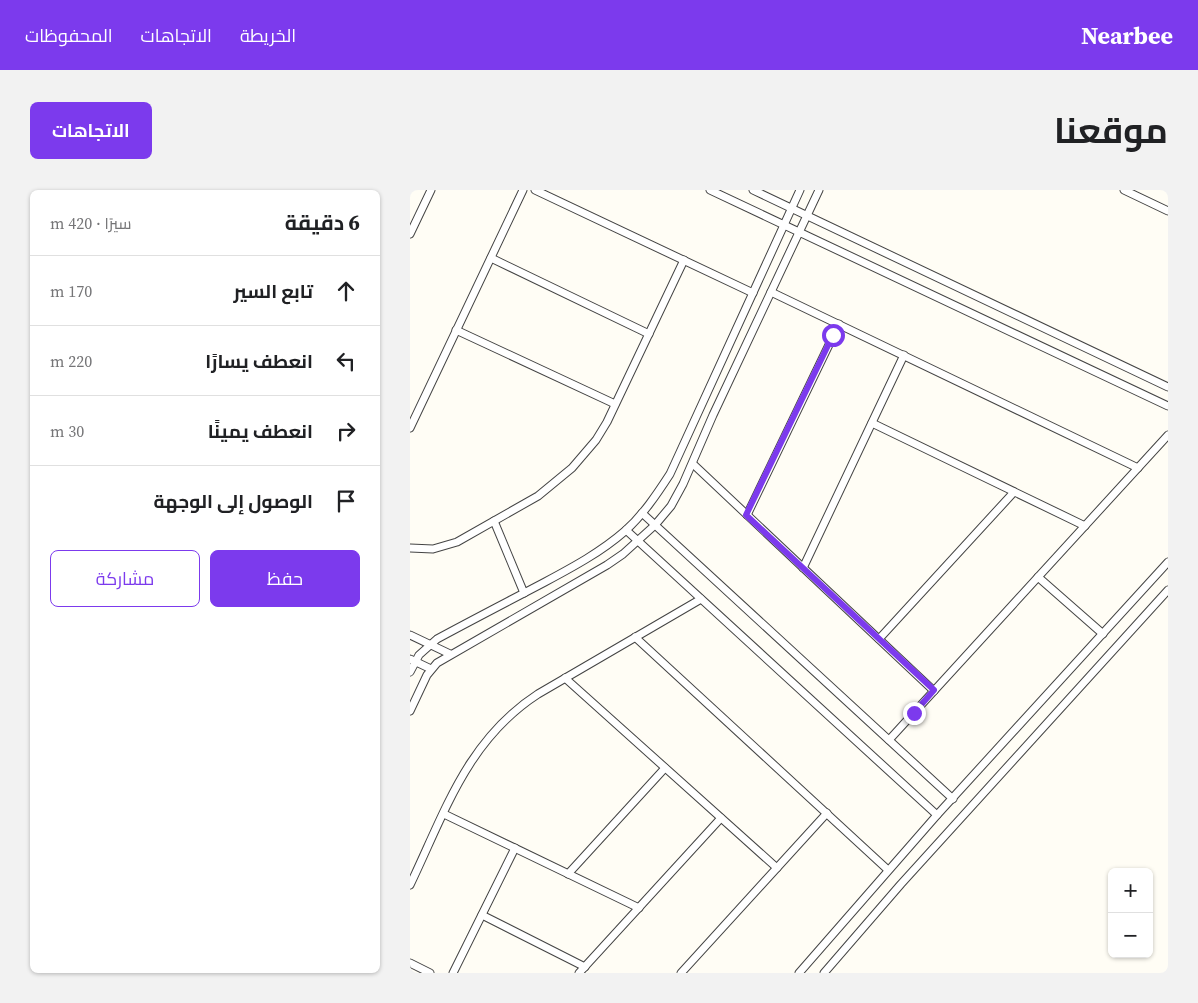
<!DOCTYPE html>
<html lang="ar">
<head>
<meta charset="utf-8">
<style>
	body { margin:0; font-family:"Source Serif 4",Cairo,serif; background:#f2f2f2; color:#202124; direction:rtl }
	.controls { position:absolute; right:15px; bottom:15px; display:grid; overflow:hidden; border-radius:8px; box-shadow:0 1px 4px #0004 }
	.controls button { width:45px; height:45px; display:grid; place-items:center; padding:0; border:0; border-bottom:1px solid #e0e0e0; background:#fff; color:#202124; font:25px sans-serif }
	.stop { position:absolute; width:15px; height:15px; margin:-11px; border:4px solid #7c3aed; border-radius:50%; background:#fff }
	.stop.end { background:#7c3aed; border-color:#fff; box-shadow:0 1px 5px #0008 }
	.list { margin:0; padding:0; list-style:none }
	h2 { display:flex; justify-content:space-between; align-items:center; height:65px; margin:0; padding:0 20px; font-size:21px }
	h2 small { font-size:16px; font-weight:400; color:#757577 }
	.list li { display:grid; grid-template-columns:32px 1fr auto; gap:15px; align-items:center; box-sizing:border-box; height:70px; padding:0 20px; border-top:1px solid #e0e0e0 }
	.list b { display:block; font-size:19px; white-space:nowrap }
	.list em { font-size:16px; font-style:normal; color:#757577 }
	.actions { display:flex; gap:10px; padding:15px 20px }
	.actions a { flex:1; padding:11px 0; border:1px solid #7c3aed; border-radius:8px; text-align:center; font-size:18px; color:#7c3aed }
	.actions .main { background:#7c3aed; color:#fff }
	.icon { flex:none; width:28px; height:28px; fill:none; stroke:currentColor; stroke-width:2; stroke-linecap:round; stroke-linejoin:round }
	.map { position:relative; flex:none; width:758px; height:783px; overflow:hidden; direction:ltr; border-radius:8px }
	header { display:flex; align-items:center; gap:30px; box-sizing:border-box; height:70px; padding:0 25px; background:#7c3aed; color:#fff }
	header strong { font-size:24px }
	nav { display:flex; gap:28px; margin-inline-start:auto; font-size:18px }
	.intro { display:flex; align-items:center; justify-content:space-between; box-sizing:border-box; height:120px; padding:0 30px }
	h1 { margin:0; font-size:35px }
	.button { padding:12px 22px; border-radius:8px; background:#7c3aed; color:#fff; font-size:18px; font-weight:700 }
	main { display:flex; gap:30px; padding:0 30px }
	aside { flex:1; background:#fff; border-radius:8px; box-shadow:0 1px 4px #0004 }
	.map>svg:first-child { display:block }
</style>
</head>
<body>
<header>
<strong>Nearbee</strong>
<nav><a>الخريطة</a><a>الاتجاهات</a><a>المحفوظات</a></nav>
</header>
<div class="intro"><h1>موقعنا</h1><a class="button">الاتجاهات</a></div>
<main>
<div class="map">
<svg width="758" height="783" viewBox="0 0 758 783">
	<rect width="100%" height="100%" fill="#fffdf5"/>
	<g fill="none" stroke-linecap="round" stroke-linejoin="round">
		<defs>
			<g id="street">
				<path d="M125 0 343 103"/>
				<path d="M300 0 758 216"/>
				<path d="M343 0 758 197"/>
				<path d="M714 0 758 21"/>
				<path d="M0 44 21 0"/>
				<path d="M81 68 239 144"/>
				<path d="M361 102 728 278"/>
				<path d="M46 140 205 214"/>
				<path d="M462 233 675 336"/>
				<path d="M0 238 113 0"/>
				<path d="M283 274 524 501"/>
				<path d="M232 323 543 609"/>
				<path d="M337 325 429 134"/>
				<path d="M84 331 114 403"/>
				<path d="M216 340 527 625"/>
				<path d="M0 358 23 359 47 352 128 306 162 278 186 250 197 232 274 70"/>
				<path d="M393 378 494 165"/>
				<path d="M628 387 693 444"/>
				<path d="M0 445 40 464"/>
				<path d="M225 447 478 680"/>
				<path d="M469 449 604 302"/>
				<path d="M0 469 21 479"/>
				<path d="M0 482 9 465 27 449C62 430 99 411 135 392 163 377 191 362 215 341 233 325 247 304 260 284L390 0"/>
				<path d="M155 488 367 678"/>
				<path d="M0 521 17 485 27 473 197 375 213 364 245 335 261 316 273 294 303 225 409 0"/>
				<path d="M479 550 758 245"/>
				<path d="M34 624 229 718"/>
				<path d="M158 684 255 578"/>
				<path d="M0 695C35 622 57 550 128 504L291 409"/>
				<path d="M72 725 175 777"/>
				<path d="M0 773 20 783"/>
				<path d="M43 783 105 658"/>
				<path d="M169 783 311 628"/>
				<path d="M271 783 417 623"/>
				<path d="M389 783 527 625 758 372"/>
				<path d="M414 783 491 694 758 400"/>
			</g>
		</defs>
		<use href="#street" stroke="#444" stroke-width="9"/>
		<use href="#street" stroke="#fff" stroke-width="7"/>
	</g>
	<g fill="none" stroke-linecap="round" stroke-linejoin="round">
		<path stroke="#7c3aed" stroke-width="6" d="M423 145 336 325 524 500 504 523"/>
	</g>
</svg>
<div class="controls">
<button>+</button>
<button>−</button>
</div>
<div class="stop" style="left:423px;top:145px"></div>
<div class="stop end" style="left:504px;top:523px"></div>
</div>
<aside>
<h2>6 دقيقة<small>سيرًا · 420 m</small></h2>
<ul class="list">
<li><svg class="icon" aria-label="ahead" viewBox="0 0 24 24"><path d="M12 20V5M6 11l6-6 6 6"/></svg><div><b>تابع السير</b></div><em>170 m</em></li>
<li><svg class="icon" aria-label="left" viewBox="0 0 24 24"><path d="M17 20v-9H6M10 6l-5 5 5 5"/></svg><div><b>انعطف يسارًا</b></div><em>220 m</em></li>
<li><svg class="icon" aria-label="right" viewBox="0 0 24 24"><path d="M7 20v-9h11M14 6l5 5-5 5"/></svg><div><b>انعطف يمينًا</b></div><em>30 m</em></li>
<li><svg class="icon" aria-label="arrive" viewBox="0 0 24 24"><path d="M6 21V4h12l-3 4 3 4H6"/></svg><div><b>الوصول إلى الوجهة</b></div></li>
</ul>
<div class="actions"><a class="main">حفظ</a><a>مشاركة</a></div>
</aside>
</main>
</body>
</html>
